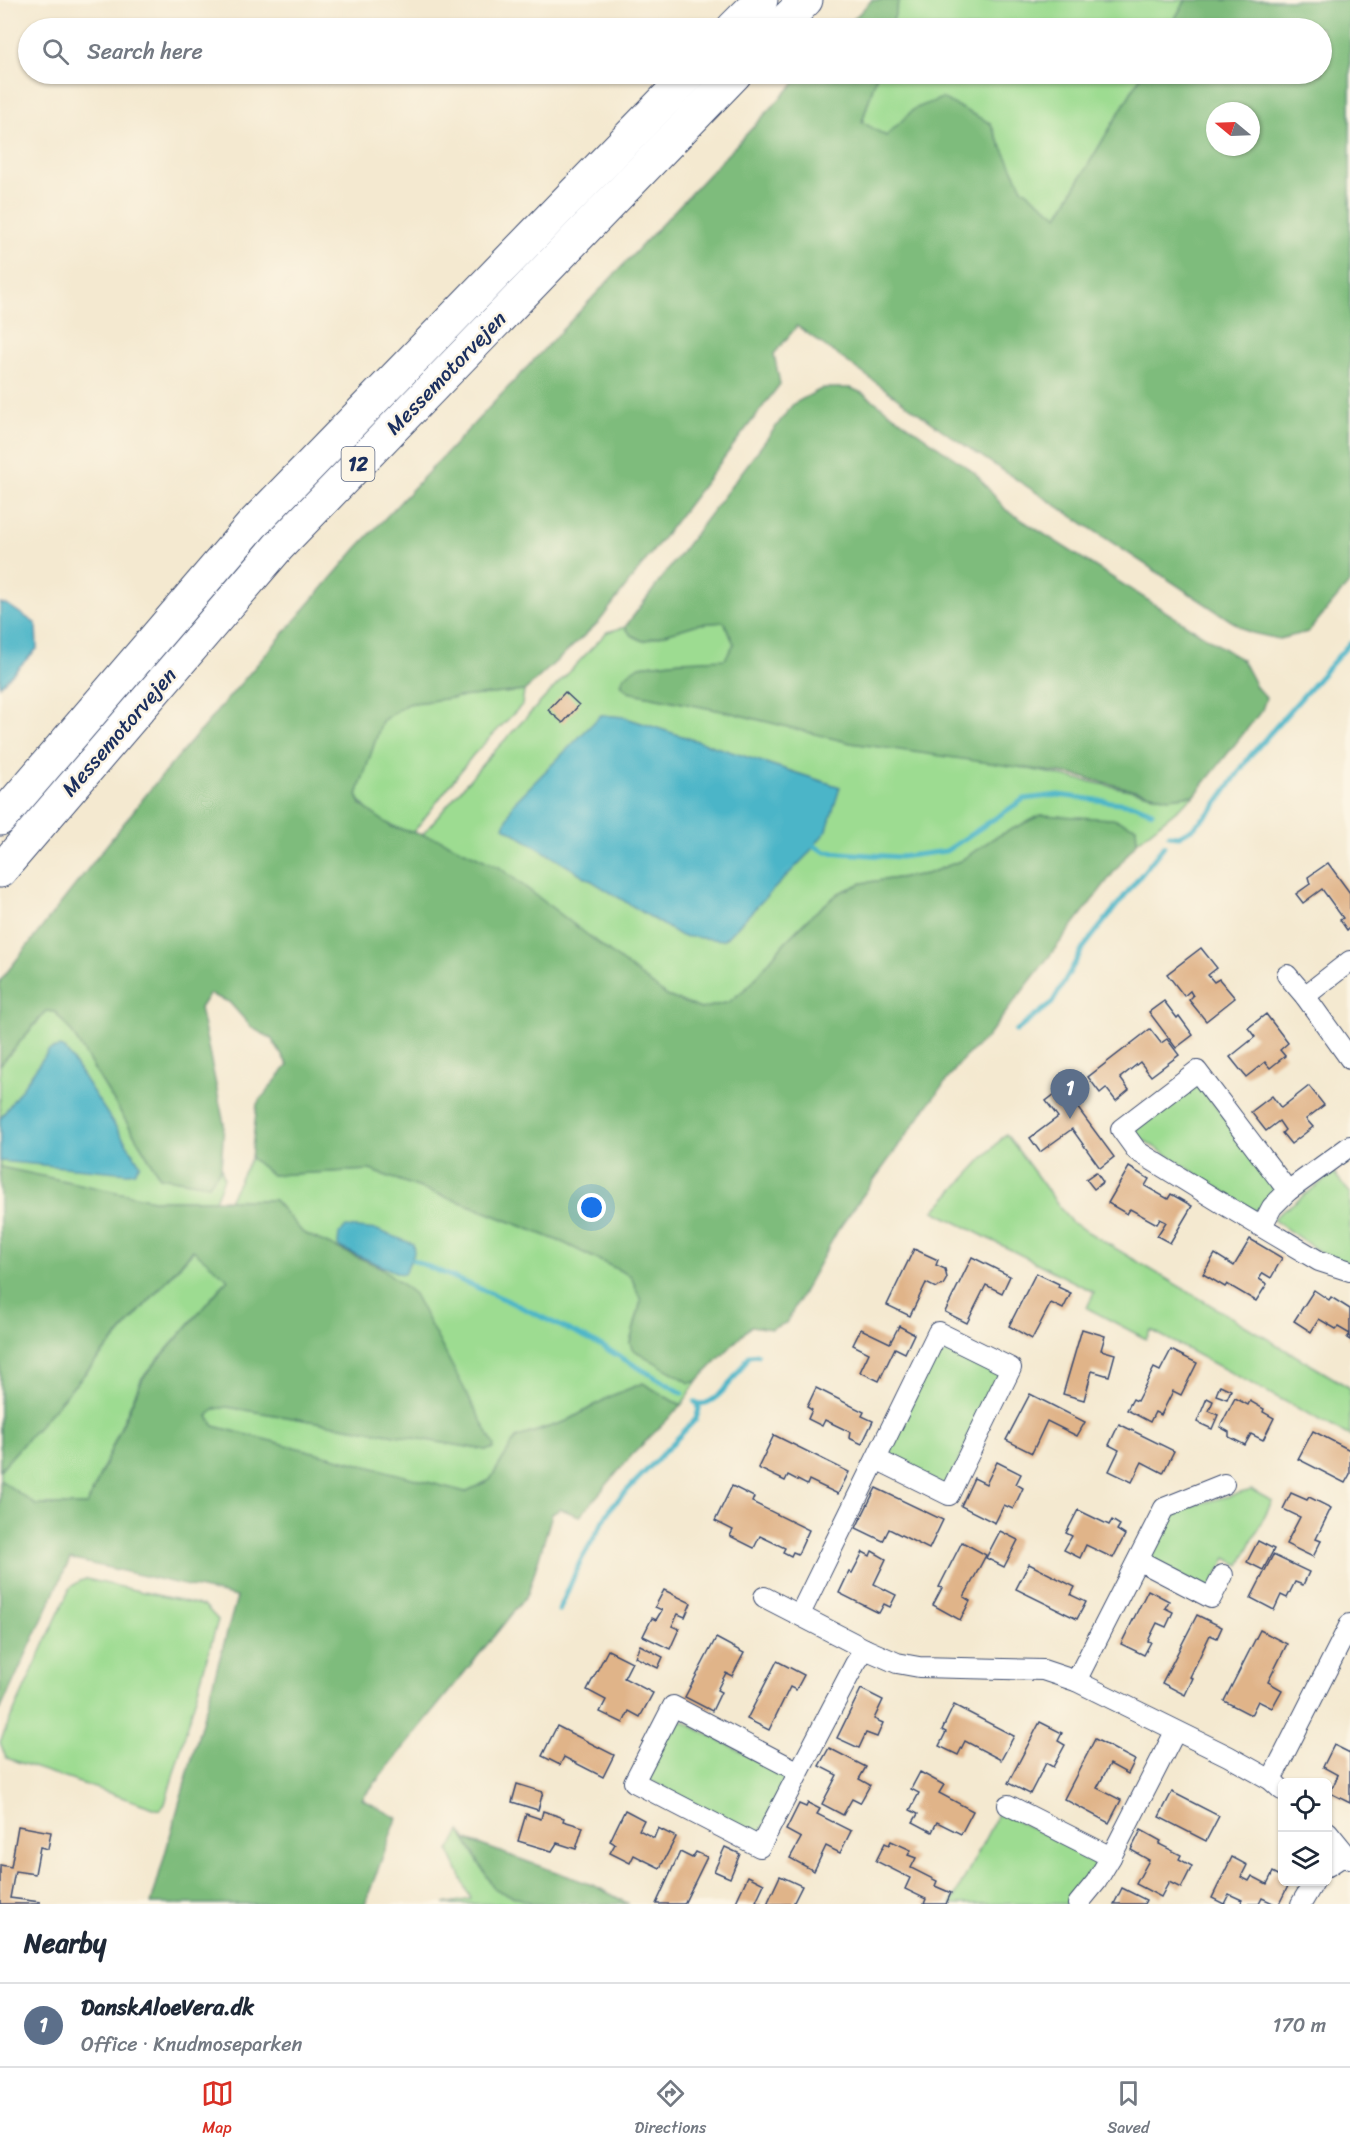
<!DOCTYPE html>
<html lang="en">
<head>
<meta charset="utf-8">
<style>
	body { margin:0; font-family:Sriracha,sans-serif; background:#f2f2f3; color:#1f2937 }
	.controls { position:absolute; right:18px; bottom:18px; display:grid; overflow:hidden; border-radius:9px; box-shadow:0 2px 4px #0004 }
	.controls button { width:54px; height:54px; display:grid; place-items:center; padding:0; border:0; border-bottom:2px solid #e0e1e3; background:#fff; color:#1f2937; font:30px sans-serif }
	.compass { position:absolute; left:1206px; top:102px; width:54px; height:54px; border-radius:50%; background:#fff; box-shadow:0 2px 4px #0004; rotate:289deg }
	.you { position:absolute; left:592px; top:1208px; width:21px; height:21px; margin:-15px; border:4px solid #fff; border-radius:50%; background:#1a73e8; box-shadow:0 0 0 9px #1a73e833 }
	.badge { display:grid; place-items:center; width:39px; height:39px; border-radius:50%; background:#d93025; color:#fff; font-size:20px; font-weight:700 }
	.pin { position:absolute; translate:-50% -50px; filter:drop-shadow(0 2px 3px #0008) }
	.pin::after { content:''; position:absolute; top:32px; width:21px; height:18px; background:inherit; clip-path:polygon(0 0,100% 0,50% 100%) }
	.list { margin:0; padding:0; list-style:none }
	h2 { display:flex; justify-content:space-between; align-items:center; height:78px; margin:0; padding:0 24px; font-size:26px }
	h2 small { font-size:20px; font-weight:400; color:#747a83 }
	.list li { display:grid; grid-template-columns:39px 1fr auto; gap:18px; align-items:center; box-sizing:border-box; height:84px; padding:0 24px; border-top:2px solid #e0e1e3 }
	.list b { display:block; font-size:22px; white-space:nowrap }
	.list p { margin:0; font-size:20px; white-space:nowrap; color:#747a83 }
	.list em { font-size:20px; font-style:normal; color:#747a83 }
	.icon { flex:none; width:33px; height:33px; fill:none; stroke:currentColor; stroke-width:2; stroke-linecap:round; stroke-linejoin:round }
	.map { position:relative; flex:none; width:1350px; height:1904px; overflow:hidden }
	.search { position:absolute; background:#fff; box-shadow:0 2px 4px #0004; left:18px; right:18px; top:18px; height:66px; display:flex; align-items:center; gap:15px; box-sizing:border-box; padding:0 21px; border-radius:33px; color:#747a83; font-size:22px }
	.sheet { height:162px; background:#fff }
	nav { display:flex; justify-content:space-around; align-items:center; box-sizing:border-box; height:84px; border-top:2px solid #e0e1e3; background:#fff; font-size:16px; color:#747a83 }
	nav a { display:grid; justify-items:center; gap:3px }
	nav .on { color:#d93025 }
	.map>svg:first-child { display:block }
</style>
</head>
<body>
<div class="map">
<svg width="1350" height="1904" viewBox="0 0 1350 1904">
	<rect width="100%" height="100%" fill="#fcf5e5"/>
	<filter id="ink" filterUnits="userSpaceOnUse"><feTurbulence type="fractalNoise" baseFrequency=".0167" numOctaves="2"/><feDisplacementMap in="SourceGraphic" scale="12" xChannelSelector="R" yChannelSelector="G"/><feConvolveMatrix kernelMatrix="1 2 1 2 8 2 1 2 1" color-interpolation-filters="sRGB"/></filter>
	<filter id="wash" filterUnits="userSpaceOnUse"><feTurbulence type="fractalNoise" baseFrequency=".008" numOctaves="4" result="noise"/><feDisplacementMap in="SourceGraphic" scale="24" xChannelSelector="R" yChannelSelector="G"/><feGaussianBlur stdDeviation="1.35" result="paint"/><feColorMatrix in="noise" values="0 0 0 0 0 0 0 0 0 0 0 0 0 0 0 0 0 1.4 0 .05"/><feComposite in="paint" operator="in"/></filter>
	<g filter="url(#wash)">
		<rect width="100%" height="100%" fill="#f4e9d0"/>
		<g fill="#9ddc91" stroke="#5c8678" stroke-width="1.5" fill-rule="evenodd">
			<path d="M899 0H1186L1169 28H891Z"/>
			<path d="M877 74H1142L1058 216 1022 188 990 123 914 109 886 137 862 123Z"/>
			<path d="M724 622 734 644 725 660 681 661 639 666 628 692 732 713 851 743 1005 764 1168 798 1195 795 1137 842 1136 827 994 838 960 861 927 874 862 883 839 893 811 916 785 942 750 985 729 1002 701 1009 667 996 422 835 486 760 607 632 625 627 631 635 643 641 698 624ZM601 715 623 717 840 787 826 830 807 855 724 940Z"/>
			<path d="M524 691 522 705 473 755 413 833C393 827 366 816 357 795L382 721 407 704 459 697Z"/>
			<path d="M47 1011 55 1012 71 1031 160 1177 209 1185 221 1168 224 1178 215 1200H153L0 1167V1065Z"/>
			<path d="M1196 1081 1281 1191 1254 1211 1131 1132Z"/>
			<path d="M1006 1134 1071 1222 1350 1388V1436L1151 1330 1146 1339 1087 1308 1094 1292 934 1211Z"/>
			<path d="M251 1158 272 1175 370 1170 463 1203 564 1243 631 1276 641 1301 630 1343 690 1383 697 1381 681 1406 643 1383 611 1396 567 1421 516 1438 490 1480 465 1492 214 1426 208 1416 214 1409 227 1407 486 1450 382 1268 303 1233 274 1200H229Z"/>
			<path d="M1334 1173 1350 1193V1263L1323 1254 1272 1219Z"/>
			<path d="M194 1250 228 1279 142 1378 87 1505H36L0 1480V1470Z"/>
			<path d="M940 1344 1002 1374 946 1487 884 1457Z"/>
			<path d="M1252 1490 1272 1501 1240 1565 1226 1558 1209 1591 1146 1559 1170 1511Z"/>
			<path d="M86 1579 205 1606 218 1620 165 1804 160 1810 6 1758 0 1742 70 1588 80 1581Z"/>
			<path d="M676 1718 789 1776 758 1838 645 1778Z"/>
			<path d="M999 1812 1101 1861 1066 1904H951Z"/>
			<path d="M460 1831 495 1890 535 1904H444L471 1899 449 1851Z"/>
		</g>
		<g fill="#7ebc7b" stroke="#4c766c" stroke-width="1.5" fill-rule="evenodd">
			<path d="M872 0H899L891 28H845Z"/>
			<path d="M1186 0H1350V582L1308 632 1279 639 1248 632 952 437 797 326 774 354 780 384 599 622 524 691 459 697 407 704 382 721 357 795 361 805 392 827 439 839 499 867 667 996 701 1009 729 1002 750 985 785 942 811 916 839 893 862 883 927 874 960 861 994 838 1041 815 1113 819 1136 827 1137 842 987 1037 963 1059 928 1105 838 1230 786 1323 771 1329 751 1326 697 1381 690 1383 632 1349 630 1343 641 1301 631 1276 564 1243 463 1203 370 1170 272 1175 251 1158 257 1104 288 1065 271 1038 252 1028 229 1002 209 994 200 1008 224 1124 221 1168 209 1185 160 1177 71 1031 55 1012 46 1011 0 1065V981L153 786 356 549 803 74H877L862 122 886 136 914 109 942 98 990 123 1022 188 1058 216 1142 74H1322V28H1169ZM1215 111H1251V147H1215Z"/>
			<path d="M823 388H851L864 394 975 473 1006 510 1242 660 1257 688 1266 698 1262 710 1195 795 1168 798 1073 775 851 743 732 713 628 692 621 684 624 676 639 666 681 661 725 659 734 644 724 622 698 624 643 641 631 635 625 627 793 404Z"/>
			<path d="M0 1167 153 1200H274L303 1233 382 1268 414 1294 494 1445 493 1449 486 1450 227 1407 215 1409 208 1416 214 1426 465 1492 490 1480 516 1438 567 1421 611 1396 643 1383 681 1406 632 1455 580 1516 560 1509 552 1514 528 1594 362 1799 397 1818 365 1904H151L237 1597 70 1559 0 1711V1480L36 1505H87L143 1378 228 1279 193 1250 0 1470Z"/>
			<path d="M460 1831 467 1840 595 1886 629 1904H535L495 1890Z"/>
		</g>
		<g fill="#4bb5c8" stroke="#337293" stroke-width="1.5">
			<path d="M0 603 8 605 36 624 37 649 0 686Z"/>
			<path d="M601 715 623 717 840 787 827 830 807 855 724 940 681 936 504 827 513 804Z"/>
			<path d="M59 1047 65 1049 140 1164 135 1172 128 1173 0 1161V1119L49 1050Z"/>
			<path d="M346 1227 377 1230 413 1244 414 1253 404 1274 398 1273 341 1248 338 1245 339 1234Z"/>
		</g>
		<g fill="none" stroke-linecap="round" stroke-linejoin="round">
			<g stroke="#4bb5c8" stroke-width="5">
				<path d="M1169 835 1179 836 1193 828 1213 809 1250 756 1350 643"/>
				<path d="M814 846 826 852 900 857 946 851 1024 799 1058 795 1135 805 1152 812"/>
				<path d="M1016 1031 1052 1003 1084 947 1164 846"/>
				<path d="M413 1260 504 1299 600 1345 682 1393"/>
				<path d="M695 1402C713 1413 740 1370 749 1356L758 1355"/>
				<path d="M559 1611 580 1562 612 1506 696 1419 699 1409 698 1404"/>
			</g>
		</g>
		<g id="blocks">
			<g fill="#e0b489">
				<path d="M565 692 579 705 563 723 548 710Z"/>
				<path d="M1328 863 1350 893V927L1347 930 1340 920 1343 918 1322 889 1303 903 1296 894 1310 884 1308 877Z"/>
				<path d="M1201 948 1217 968 1208 975 1214 982 1219 979 1235 998 1206 1021 1189 1000 1193 996 1190 991 1184 996 1167 974Z"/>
				<path d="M1164 1001 1177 1018 1179 1016 1193 1035 1176 1048 1149 1012Z"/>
				<path d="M1266 1014 1288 1043 1280 1050 1285 1056 1270 1068 1265 1062 1246 1077 1230 1057 1255 1037 1248 1028Z"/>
				<path d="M1150 1029 1161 1043 1167 1039 1179 1055 1151 1076 1140 1062 1120 1078 1129 1090 1116 1101 1106 1088 1100 1093 1088 1077Z"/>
				<path d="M1309 1086 1324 1105 1306 1119 1313 1127 1291 1144 1282 1133 1285 1130 1279 1121 1266 1131 1251 1112 1272 1096 1281 1108Z"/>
				<path d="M1063 1088 1114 1157 1100 1168 1072 1129 1040 1152 1030 1138 1058 1117 1046 1101Z"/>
				<path d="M1129 1167 1149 1179 1145 1186 1168 1199 1171 1194 1192 1206 1170 1243 1157 1236 1166 1222 1160 1219 1157 1224 1130 1209 1127 1214 1108 1203Z"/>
				<path d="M1096 1172 1103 1182 1094 1189 1086 1179Z"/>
				<path d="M1250 1239 1282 1258 1271 1278 1263 1273 1259 1279 1267 1284 1256 1301 1227 1284 1225 1287 1203 1274 1215 1254 1234 1266Z"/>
				<path d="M914 1249 938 1260 936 1265 945 1269 947 1278 943 1285 936 1288 926 1283 910 1316 887 1305Z"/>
				<path d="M972 1257 1010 1276 1002 1293 986 1285 967 1323 945 1312Z"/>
				<path d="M1036 1273 1059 1284 1058 1287 1071 1293 1063 1309 1051 1303 1032 1339 1009 1326Z"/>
				<path d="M1314 1290 1329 1300 1331 1297 1350 1309V1340L1347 1338 1350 1334 1338 1327 1336 1329 1319 1319 1311 1332 1294 1321Z"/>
				<path d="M899 1326 914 1334 905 1353 895 1348 879 1381 860 1372 869 1353 853 1345 861 1329 890 1343Z"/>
				<path d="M1082 1329 1105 1336 1101 1350 1115 1354 1109 1376 1092 1371 1084 1400 1063 1394Z"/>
				<path d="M1171 1350 1197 1363 1181 1395 1173 1391 1161 1415 1155 1412 1150 1422 1127 1410 1133 1399 1137 1401 1154 1368 1160 1371Z"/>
				<path d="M1220 1385 1231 1390 1227 1399 1216 1395Z"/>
				<path d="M816 1388 864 1412 862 1416 873 1421 862 1444 849 1438 850 1432 825 1420 822 1426 808 1419 812 1410 807 1407Z"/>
				<path d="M1030 1394 1085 1422 1077 1436 1047 1421 1032 1453 1006 1440Z"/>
				<path d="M1207 1398 1213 1401 1209 1411 1218 1415 1212 1429 1197 1422Z"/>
				<path d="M1235 1398 1248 1405 1250 1401 1264 1409 1263 1412 1274 1418 1263 1440 1251 1434 1245 1445 1229 1437V1432L1220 1427Z"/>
				<path d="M1119 1424 1174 1451 1163 1473 1142 1462 1132 1482 1109 1471 1119 1450 1109 1445Z"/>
				<path d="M1313 1431 1350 1450V1474L1345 1483 1298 1459Z"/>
				<path d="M774 1435 849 1472 838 1494 809 1480 807 1485 788 1475 785 1481 758 1468Z"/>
				<path d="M997 1462 1021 1474 1016 1484 1023 1488 1013 1509 1004 1505 995 1523 961 1506 974 1478 986 1484Z"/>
				<path d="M732 1486 754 1497 752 1502 809 1530 798 1554 793 1552 791 1556 783 1552 785 1548 760 1536 754 1548 730 1536 733 1530 715 1521Z"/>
				<path d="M876 1488 943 1520 929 1549 889 1529 883 1541 856 1528Z"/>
				<path d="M1291 1493 1307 1500 1309 1497 1331 1508 1316 1539 1321 1541 1313 1557 1286 1544 1300 1517 1283 1509Z"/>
				<path d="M1078 1510 1109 1525 1112 1520 1120 1525 1117 1530 1125 1535 1113 1558 1086 1545 1080 1558 1064 1550 1072 1536 1066 1533Z"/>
				<path d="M1000 1531 1018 1540 1004 1567 986 1558Z"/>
				<path d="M1258 1541 1274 1549 1263 1570 1247 1562Z"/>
				<path d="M962 1542 986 1555 964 1597 970 1601 960 1620 933 1605 942 1588 939 1587Z"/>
				<path d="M872 1551 886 1559 874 1584 896 1595 890 1607 884 1604 879 1613 839 1593 849 1572 852 1573 863 1552 870 1556Z"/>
				<path d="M1273 1555 1309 1572 1303 1585 1295 1582 1287 1598 1281 1595 1274 1610 1251 1598Z"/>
				<path d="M1029 1564 1075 1587 1071 1595 1086 1602 1077 1619 1016 1589Z"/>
				<path d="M664 1590 691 1603 685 1617 678 1614 672 1626 679 1629 670 1649 643 1636 652 1618 656 1620 662 1610 655 1607Z"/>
				<path d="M1148 1590 1169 1601 1165 1608 1173 1612 1166 1627 1157 1623 1148 1641 1151 1642 1144 1655 1121 1644Z"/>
				<path d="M1197 1615 1222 1627 1217 1638 1210 1635 1190 1677 1193 1678 1185 1695 1162 1683Z"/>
				<path d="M1260 1630 1287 1644 1268 1682 1282 1690 1272 1708 1258 1701 1251 1715 1224 1701Z"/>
				<path d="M716 1638 744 1653 732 1676 726 1673 717 1690 721 1692 712 1711 685 1697Z"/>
				<path d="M640 1645 663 1657 658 1668 635 1657Z"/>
				<path d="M608 1650 632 1662 624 1678 653 1693 640 1717 629 1711 623 1723 600 1712 606 1700 587 1690Z"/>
				<path d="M777 1661 804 1675 796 1690 790 1687 769 1730 747 1719Z"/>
				<path d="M861 1689 883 1700 874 1719 883 1723 877 1737 866 1733 859 1748 837 1738Z"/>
				<path d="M954 1705 1014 1736 1001 1760 965 1741 958 1755 939 1746 946 1732 942 1730Z"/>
				<path d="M1040 1722 1062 1733 1058 1741 1065 1745 1053 1767 1046 1763 1030 1794 1008 1783Z"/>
				<path d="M557 1726 614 1755 603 1777 564 1757 560 1765 542 1756Z"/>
				<path d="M1095 1739 1135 1760 1128 1774 1110 1764 1097 1788 1121 1800 1109 1823 1064 1799Z"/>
				<path d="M1334 1745 1350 1753V1803L1330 1793 1338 1775 1323 1767Z"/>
				<path d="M829 1748 866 1767 859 1779 870 1785 860 1803 852 1799 843 1815 822 1804 837 1775 819 1766Z"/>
				<path d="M920 1772 944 1785 939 1793 973 1811 961 1834 937 1822 932 1832 913 1822 918 1814 910 1810 919 1793 911 1789Z"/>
				<path d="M517 1784 543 1792 538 1810 512 1802Z"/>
				<path d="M1172 1792 1219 1816 1206 1841 1159 1817Z"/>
				<path d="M808 1803 820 1809 817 1814 851 1831 840 1853 826 1846 814 1871 790 1858 801 1838 786 1830 799 1804 806 1807Z"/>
				<path d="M625 1810 644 1820 639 1830 654 1838 658 1828 676 1837 660 1868 634 1855 630 1863 610 1853 615 1844 610 1841Z"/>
				<path d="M543 1811 564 1818 563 1821 583 1827 576 1849 557 1843 552 1851 518 1841 526 1814 541 1819Z"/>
				<path d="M18 1826 51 1832 48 1849 40 1847 35 1874 15 1871 10 1898 40 1902V1904H0V1865L11 1867Z"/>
				<path d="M1141 1830 1161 1841 1159 1844 1181 1855 1179 1859 1192 1866 1181 1888 1169 1882 1161 1897 1136 1884 1149 1860 1131 1850Z"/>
				<path d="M891 1841 911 1850 908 1855 916 1858 911 1868 937 1881 935 1886 951 1893 946 1904H924L926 1899 905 1889 910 1878 876 1861 885 1843 889 1845Z"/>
				<path d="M725 1847 740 1854 730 1878 714 1871Z"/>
				<path d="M680 1852 692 1858 696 1852 707 1857 684 1904H656Z"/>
				<path d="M1232 1857 1247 1865 1241 1877 1249 1881 1252 1876 1267 1884 1273 1872 1282 1877V1882H1290L1279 1904H1275L1262 1898 1259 1904H1241L1242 1900 1229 1894 1224 1904 1212 1898Z"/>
				<path d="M748 1876 764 1884 756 1901 763 1904H735Z"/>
				<path d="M780 1876 802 1886 793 1904H767Z"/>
				<path d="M1122 1888 1146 1900 1144 1904H1114Z"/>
			</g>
		</g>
	</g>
	<g filter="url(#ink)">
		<use href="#blocks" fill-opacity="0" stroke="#3c4b6f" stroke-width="1.5"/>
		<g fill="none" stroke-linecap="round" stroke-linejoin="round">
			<defs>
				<g id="minor">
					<path d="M1287 975 1305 996 1350 1059"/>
					<path d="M1305 996 1350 961"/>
					<path d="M1288 1191 1197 1071 1121 1129 1137 1151 1228 1207 1319 1261 1350 1271"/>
					<path d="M1262 1226 1272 1207 1288 1191 1350 1146"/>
					<path d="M1138 1560 1211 1598 1223 1575"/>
					<path d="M764 1597 865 1649 897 1663 919 1667 1043 1670 1076 1681 1228 1756 1271 1780 1282 1790"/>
					<path d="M800 1614 938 1332 1011 1368 949 1495 876 1459"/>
					<path d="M1076 1681 1164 1508 1224 1484"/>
					<path d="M799 1772 673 1706 634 1782 760 1847 855 1664 865 1649"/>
					<path d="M1271 1780 1350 1624"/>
					<path d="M1008 1805 1111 1857"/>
					<path d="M1328 1832 1350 1859"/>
					<path d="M1328 1866 1346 1854"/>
					<path d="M1078 1904 1096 1882 1111 1857 1175 1732"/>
					<path d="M1301 1904 1314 1882"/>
				</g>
				<g id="motorway">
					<path d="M733 28 761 0"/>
					<path d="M778 28 806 0"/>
					<path d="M0 819 252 525 690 74"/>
					<path d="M0 871 278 547 735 74"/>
				</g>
			</defs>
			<use href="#minor" stroke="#3c4b6f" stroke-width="22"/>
			<use href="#motorway" stroke="#3c4b6f" stroke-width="35"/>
			<use href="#minor" stroke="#fff" stroke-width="20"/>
			<use href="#motorway" stroke="#fff" stroke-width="33"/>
		</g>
	</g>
	<g text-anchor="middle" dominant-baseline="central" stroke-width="5" stroke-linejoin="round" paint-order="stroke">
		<rect fill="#fcf5e5" stroke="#5e6a86" stroke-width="1.5" x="341.5" y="447" width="33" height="34" rx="4.5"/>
		<g font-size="20" font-weight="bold" fill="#1b2f5e">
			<text x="358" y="464">12</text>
		</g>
		<g font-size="21" fill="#1b2f5e" stroke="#fcf5e5">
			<text transform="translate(446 373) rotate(-46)">Messemotorvejen</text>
			<text transform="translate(119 732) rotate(-49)">Messemotorvejen</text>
		</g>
	</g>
</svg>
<div class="controls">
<button><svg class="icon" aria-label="locate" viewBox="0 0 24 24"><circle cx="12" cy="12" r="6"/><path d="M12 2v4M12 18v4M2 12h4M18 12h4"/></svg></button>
<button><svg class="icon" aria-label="layers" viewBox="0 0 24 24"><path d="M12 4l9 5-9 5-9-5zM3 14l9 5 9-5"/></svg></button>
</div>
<svg class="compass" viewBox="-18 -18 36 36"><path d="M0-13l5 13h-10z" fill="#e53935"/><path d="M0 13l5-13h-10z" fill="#747a83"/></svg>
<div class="you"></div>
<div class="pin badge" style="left:1070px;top:1119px;background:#5c6f8a">1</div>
<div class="search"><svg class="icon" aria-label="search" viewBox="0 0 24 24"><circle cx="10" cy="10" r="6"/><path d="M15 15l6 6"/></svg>Search here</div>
</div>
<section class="sheet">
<h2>Nearby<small></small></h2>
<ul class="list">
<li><span class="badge" style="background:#5c6f8a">1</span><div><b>DanskAloeVera.dk</b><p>Office · Knudmoseparken</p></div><em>170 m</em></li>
</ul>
</section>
<nav>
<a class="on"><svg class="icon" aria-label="map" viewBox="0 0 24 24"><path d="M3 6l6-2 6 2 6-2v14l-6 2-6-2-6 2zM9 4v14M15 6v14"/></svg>Map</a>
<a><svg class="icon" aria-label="directions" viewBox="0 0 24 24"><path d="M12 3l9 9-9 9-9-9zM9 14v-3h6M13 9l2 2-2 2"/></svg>Directions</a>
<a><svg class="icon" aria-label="saved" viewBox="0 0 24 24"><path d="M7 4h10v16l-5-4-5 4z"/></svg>Saved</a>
</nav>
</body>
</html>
